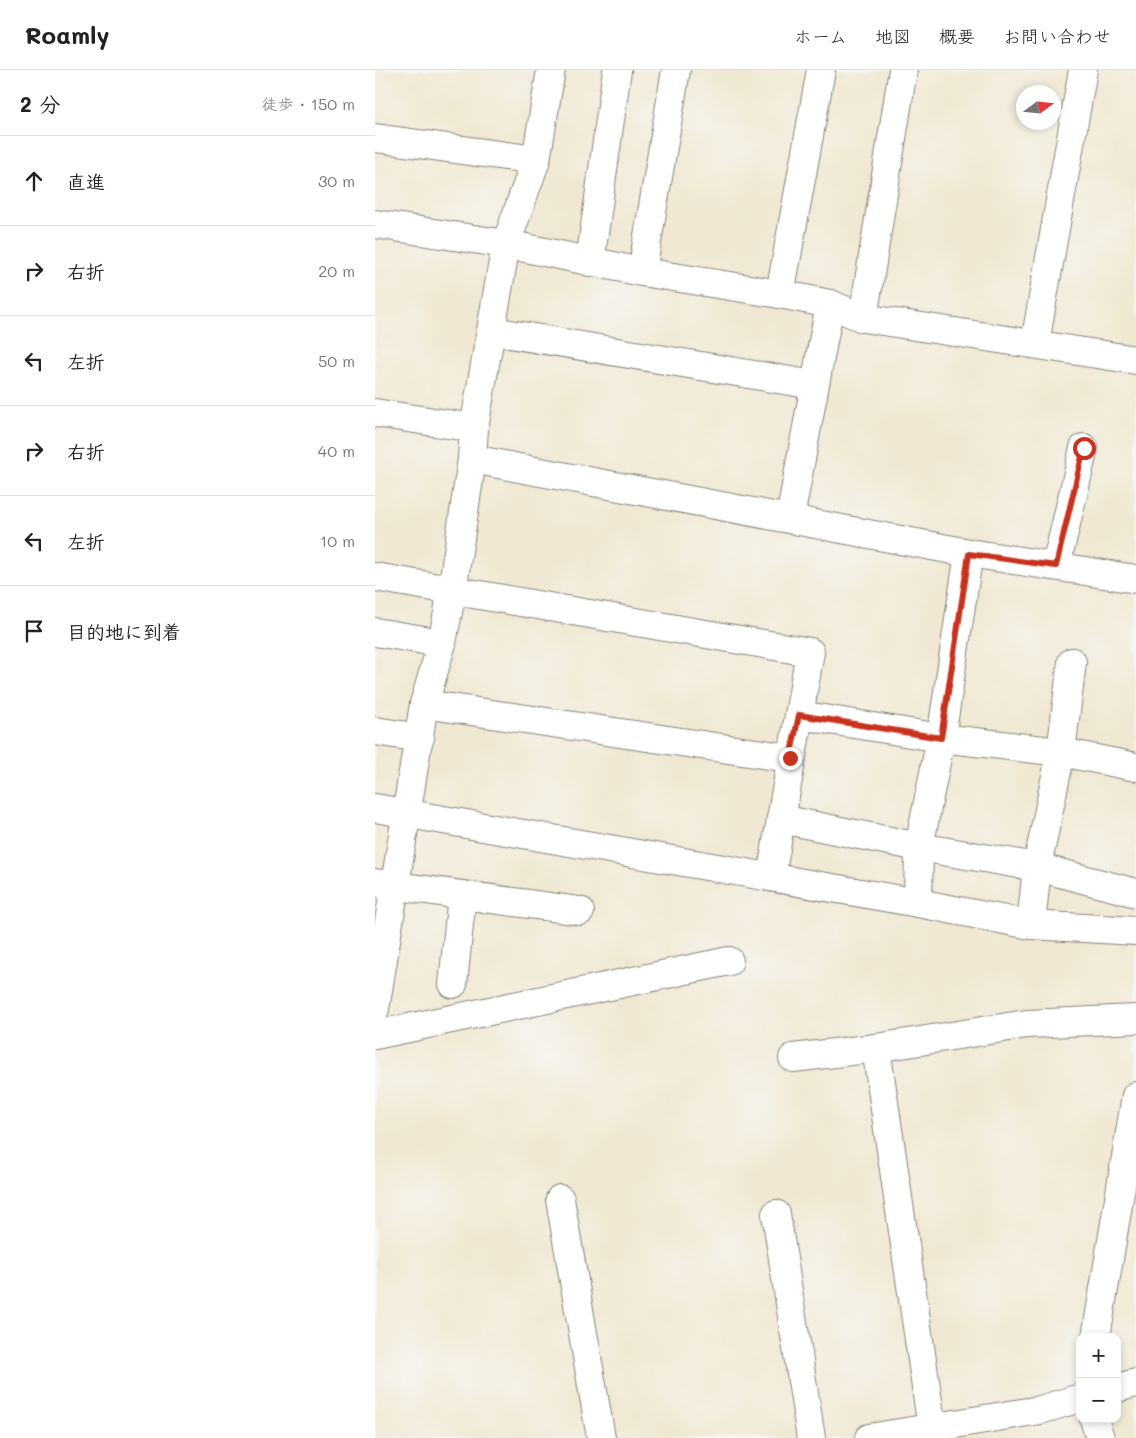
<!DOCTYPE html>
<html lang="ja">
<head>
<meta charset="utf-8">
<style>
	body { margin:0; font-family:Mali,"Klee One",sans-serif; background:#f6f6f6; color:#222 }
	.controls { position:absolute; right:15px; bottom:15px; display:grid; overflow:hidden; border-radius:10px; box-shadow:0 2px 8px #0003 }
	.controls button { width:45px; height:45px; display:grid; place-items:center; padding:0; border:0; border-bottom:1px solid #e0e0e0; background:#fff; color:#222; font:25px sans-serif }
	.compass { position:absolute; left:641px; top:15px; width:45px; height:45px; border-radius:50%; background:#fff; box-shadow:0 2px 8px #0003; rotate:75deg }
	.stop { position:absolute; width:15px; height:15px; margin:-11px; border:4px solid #c8321e; border-radius:50%; background:#fff }
	.stop.end { background:#c8321e; border-color:#fff; box-shadow:0 1px 5px #0008 }
	.list { margin:0; padding:0; list-style:none }
	h2 { display:flex; justify-content:space-between; align-items:center; height:65px; margin:0; padding:0 20px; font-size:21px }
	h2 small { font-size:16px; font-weight:400; color:#767676 }
	.list li { display:grid; grid-template-columns:32px 1fr auto; gap:15px; align-items:center; box-sizing:border-box; height:90px; padding:0 20px; border-top:1px solid #e0e0e0 }
	.list b { display:block; font-size:19px; white-space:nowrap }
	.list em { font-size:16px; font-style:normal; color:#767676 }
	.icon { flex:none; width:28px; height:28px; fill:none; stroke:currentColor; stroke-width:2; stroke-linecap:round; stroke-linejoin:round }
	.map { position:relative; flex:none; width:761px; height:1368px; overflow:hidden }
	header { display:flex; align-items:center; gap:30px; box-sizing:border-box; height:70px; padding:0 25px; background:#fff; border-bottom:1px solid #e0e0e0 }
	header strong { font-size:24px }
	nav { display:flex; gap:28px; margin-inline-start:auto; font-size:18px }
	main { display:flex }
	aside { flex:1; background:#fff }
	.map>svg:first-child { display:block }
</style>
</head>
<body>
<header>
<strong>Roamly</strong>
<nav><a>ホーム</a><a>地図</a><a>概要</a><a>お問い合わせ</a></nav>
</header>
<main>
<aside>
<h2>2 分<small>徒歩 · 150 m</small></h2>
<ul class="list">
<li><svg class="icon" aria-label="ahead" viewBox="0 0 24 24"><path d="M12 20V5M6 11l6-6 6 6"/></svg><div><b>直進</b></div><em>30 m</em></li>
<li><svg class="icon" aria-label="right" viewBox="0 0 24 24"><path d="M7 20v-9h11M14 6l5 5-5 5"/></svg><div><b>右折</b></div><em>20 m</em></li>
<li><svg class="icon" aria-label="left" viewBox="0 0 24 24"><path d="M17 20v-9H6M10 6l-5 5 5 5"/></svg><div><b>左折</b></div><em>50 m</em></li>
<li><svg class="icon" aria-label="right" viewBox="0 0 24 24"><path d="M7 20v-9h11M14 6l5 5-5 5"/></svg><div><b>右折</b></div><em>40 m</em></li>
<li><svg class="icon" aria-label="left" viewBox="0 0 24 24"><path d="M17 20v-9H6M10 6l-5 5 5 5"/></svg><div><b>左折</b></div><em>10 m</em></li>
<li><svg class="icon" aria-label="arrive" viewBox="0 0 24 24"><path d="M6 21V4h12l-3 4 3 4H6"/></svg><div><b>目的地に到着</b></div></li>
</ul>
</aside>
<div class="map">
<svg width="761" height="1368" viewBox="0 0 761 1368">
	<rect width="100%" height="100%" fill="#f6f6f2"/>
	<filter id="ink" filterUnits="userSpaceOnUse"><feTurbulence type="fractalNoise" baseFrequency=".02" numOctaves="2"/><feDisplacementMap in="SourceGraphic" scale="10" xChannelSelector="R" yChannelSelector="G"/><feConvolveMatrix kernelMatrix="1 2 1 2 8 2 1 2 1" color-interpolation-filters="sRGB"/></filter>
	<filter id="wash" filterUnits="userSpaceOnUse"><feTurbulence type="fractalNoise" baseFrequency=".0096" numOctaves="4" result="noise"/><feDisplacementMap in="SourceGraphic" scale="20" xChannelSelector="R" yChannelSelector="G"/><feGaussianBlur stdDeviation="1.12" result="paint"/><feColorMatrix in="noise" values="0 0 0 0 0 0 0 0 0 0 0 0 0 0 0 0 0 1.4 0 .05"/><feComposite in="paint" operator="in"/></filter>
	<g filter="url(#wash)">
		<rect width="100%" height="100%" fill="#f0e8d2"/>
	</g>
	<g filter="url(#ink)">
		<g fill="none" stroke-linecap="round" stroke-linejoin="round">
			<defs>
				<g id="minor">
					<path d="M0 68 161 90"/>
					<path d="M0 154 131 174 267 202 405 224 455 234 488 248 761 290"/>
					<path d="M215 192 242 0"/>
					<path d="M267 202 301 0"/>
					<path d="M405 224 446 0"/>
					<path d="M488 248 528 0"/>
					<path d="M117 261 439 315"/>
					<path d="M660 273 708 0"/>
					<path d="M0 343 99 358"/>
					<path d="M97 389 594 483 761 509"/>
					<path d="M415 448 455 234"/>
					<path d="M681 496 709 378"/>
					<path d="M0 507 435 582 396 807"/>
					<path d="M0 562 67 573"/>
					<path d="M49 634 415 688"/>
					<path d="M424 645 566 668 686 682 761 697"/>
					<path d="M0 661 45 668"/>
					<path d="M0 738 543 833 656 855 761 861"/>
					<path d="M406 749 544 777 662 797 761 823"/>
					<path d="M0 813 205 841"/>
					<path d="M543 833 544 777 566 668 594 483"/>
					<path d="M656 855 662 797 686 682 697 592"/>
					<path d="M78 914 87 825"/>
					<path d="M0 939 49 634 67 573 77 521 97 389 99 358 131 174 161 90 176 0"/>
					<path d="M0 965 354 891"/>
					<path d="M501 978 557 1358"/>
					<path d="M418 988 501 978 652 954 761 949"/>
					<path d="M185 1129 226 1368"/>
					<path d="M401 1144 436 1368"/>
					<path d="M721 1267 761 1026"/>
					<path d="M742 1318 761 1313"/>
					<path d="M719 1349 725 1368"/>
					<path d="M494 1368 665 1340 705 1328"/>
				</g>
			</defs>
			<use href="#minor" stroke="#868277" stroke-width="30"/>
			<use href="#minor" stroke="#fff" stroke-width="28"/>
		</g>
	</g>
	<g fill="none" stroke-linecap="round" stroke-linejoin="round" filter="url(#ink)">
		<path stroke="#c8321e" stroke-width="6" d="M415 688 424 645 566 668 594 484 681 496 709 378"/>
	</g>
</svg>
<div class="controls">
<button>+</button>
<button>−</button>
</div>
<svg class="compass" viewBox="-18 -18 36 36"><path d="M0-13l5 13h-10z" fill="#e53935"/><path d="M0 13l5-13h-10z" fill="#767676"/></svg>
<div class="stop" style="left:709px;top:378px"></div>
<div class="stop end" style="left:415px;top:688px"></div>
</div>
</main>
</body>
</html>
